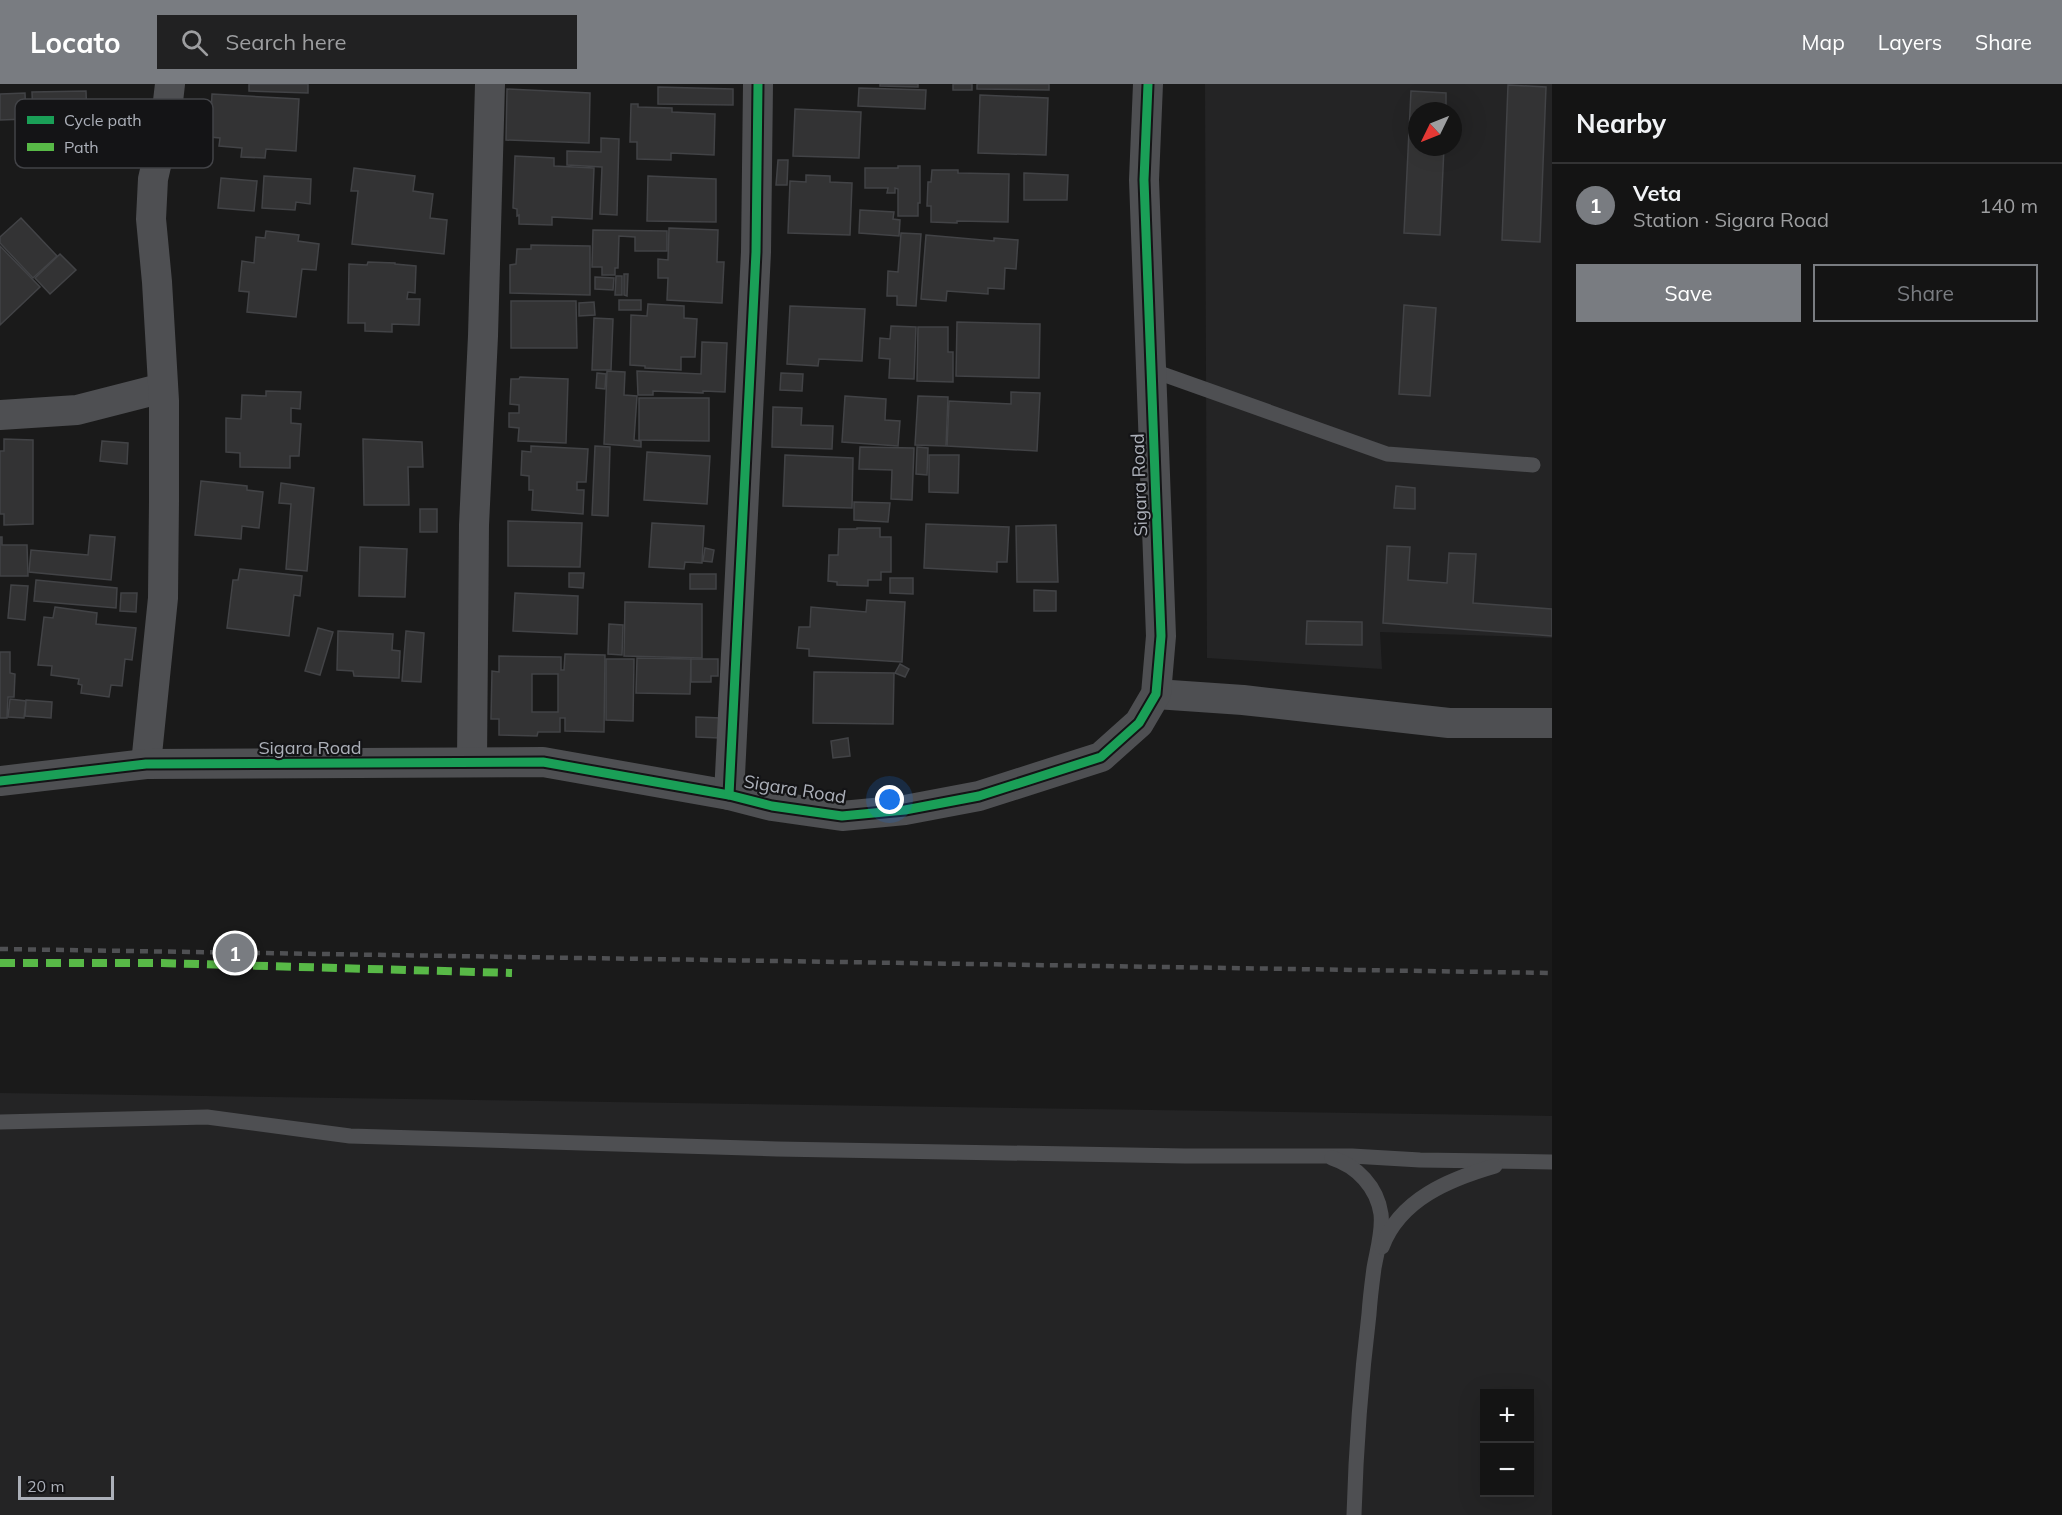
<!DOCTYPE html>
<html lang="en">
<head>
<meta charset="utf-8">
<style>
	body { margin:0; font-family:Mulish,sans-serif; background:#212122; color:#f1f3f6 }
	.controls { position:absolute; right:18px; bottom:18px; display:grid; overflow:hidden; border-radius:0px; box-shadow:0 6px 24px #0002 }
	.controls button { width:54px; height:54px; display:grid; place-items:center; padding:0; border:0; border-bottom:2px solid #333334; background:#141414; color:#f1f3f6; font:30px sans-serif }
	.compass { position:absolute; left:1408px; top:18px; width:54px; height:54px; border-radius:50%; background:#141414; box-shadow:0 6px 24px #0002; rotate:227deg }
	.scale { position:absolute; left:18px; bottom:15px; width:96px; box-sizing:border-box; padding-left:6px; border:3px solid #acb0b9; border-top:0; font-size:16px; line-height:21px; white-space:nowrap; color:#acb0b9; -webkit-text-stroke:4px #141416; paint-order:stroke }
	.you { position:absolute; left:890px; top:716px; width:21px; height:21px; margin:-15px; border:4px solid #fff; border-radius:50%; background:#1a73e8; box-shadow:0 0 0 9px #1a73e833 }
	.badge { display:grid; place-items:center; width:39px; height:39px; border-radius:50%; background:#797c81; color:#fff; font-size:20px; font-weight:700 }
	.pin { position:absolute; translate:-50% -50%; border:3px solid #fff; box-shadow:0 2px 6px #0006 }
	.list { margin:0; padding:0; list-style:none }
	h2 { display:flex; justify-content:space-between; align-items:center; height:78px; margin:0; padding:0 24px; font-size:26px }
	h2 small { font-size:20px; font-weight:400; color:#9d9ea0 }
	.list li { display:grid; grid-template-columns:39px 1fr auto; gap:18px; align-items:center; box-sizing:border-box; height:84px; padding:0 24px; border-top:2px solid #333334 }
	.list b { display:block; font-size:22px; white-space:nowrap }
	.list p { margin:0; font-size:20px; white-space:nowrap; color:#9d9ea0 }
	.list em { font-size:20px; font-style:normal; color:#9d9ea0 }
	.actions { display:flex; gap:12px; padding:18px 24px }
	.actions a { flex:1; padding:14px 0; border:2px solid #797c81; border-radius:0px; text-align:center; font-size:21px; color:#797c81 }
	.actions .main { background:#797c81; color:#fff }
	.icon { flex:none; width:33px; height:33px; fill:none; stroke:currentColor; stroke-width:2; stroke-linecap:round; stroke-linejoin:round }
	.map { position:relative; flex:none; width:1552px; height:1431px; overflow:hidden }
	header { display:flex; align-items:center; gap:36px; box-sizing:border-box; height:84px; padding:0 30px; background:#797c81; color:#fff }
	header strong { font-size:28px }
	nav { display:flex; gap:33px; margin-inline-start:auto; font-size:21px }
	.search { width:420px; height:54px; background:#212122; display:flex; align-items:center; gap:15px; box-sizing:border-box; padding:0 21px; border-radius:0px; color:#9d9ea0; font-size:22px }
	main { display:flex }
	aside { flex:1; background:#141414 }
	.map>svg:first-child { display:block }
</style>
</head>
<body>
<header>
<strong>Locato</strong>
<div class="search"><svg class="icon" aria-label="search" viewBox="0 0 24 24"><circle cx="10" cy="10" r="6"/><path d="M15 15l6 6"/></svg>Search here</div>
<nav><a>Map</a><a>Layers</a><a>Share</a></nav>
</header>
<main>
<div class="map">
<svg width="1552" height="1431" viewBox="0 0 1552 1431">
	<rect width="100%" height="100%" fill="#1a1a1a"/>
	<g fill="#242425" fill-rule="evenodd">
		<path d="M1205 0H1552V554L1380 548 1382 585 1207 574ZM1417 27H1453V63H1417Z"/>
		<path d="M0 1009 1552 1032V1431H0ZM1484 1310H1530V1408H1484Z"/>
	</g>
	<g fill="#333334" stroke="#424346" stroke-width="1.5" fill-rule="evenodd">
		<path d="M249 0H308V9L249 7Z"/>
		<path d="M880 0H918V3L880 2Z"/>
		<rect x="953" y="0" width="19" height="6"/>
		<path d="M977 0H1049V6L977 5Z"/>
		<path d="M1508 1 1546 3 1540 158 1502 156Z"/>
		<path d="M658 3 733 5V21L658 20Z"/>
		<path d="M859 4 926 6 925 25 858 22Z"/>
		<path d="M507 5 590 9 589 59 506 56Z"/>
		<path d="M86 7 87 34 33 35 32 8Z"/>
		<path d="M1411 7 1446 9V27H1417V63H1444L1440 151 1404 149Z"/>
		<path d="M25 9 26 35 0 36V10Z"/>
		<path d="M212 10 299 15 296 67 266 65 265 74 241 73 242 64 219 62 220 54 210 53Z"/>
		<path d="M980 11 1048 14 1046 71 978 69Z"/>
		<path d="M631 20H638V23L672 24V28L715 30 714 71 671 69V76L637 75V58H630Z"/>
		<path d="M795 25 861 28 859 74 793 72Z"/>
		<path d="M601 54 619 55 617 131 600 130 602 83 567 81V67L601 68Z"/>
		<path d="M515 72 554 74V82L594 84 592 135 552 133V141L519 140V131L517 132V125L513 124Z"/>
		<path d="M778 76H788L787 101H776Z"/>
		<path d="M898 82H920V119H918V132H898V105L895 104V109H887L888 104H865V84H898Z"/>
		<path d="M354 84 415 92 413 107 433 110 430 134 447 136 444 170 352 160 358 107H351Z"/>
		<path d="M932 86H958V89L1009 90 1008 138 957 137V139L931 138V122H927L928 98H931Z"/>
		<path d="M1024 89 1068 91 1067 116H1024Z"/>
		<path d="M806 91 830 92V98L852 99 850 151 788 149 790 97 806 98Z"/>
		<path d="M264 92 311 95 310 120 296 118 295 126 262 124Z"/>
		<path d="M648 92 716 95V138L647 137Z"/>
		<path d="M221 94 257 97 254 127 218 124Z"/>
		<path d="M860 126 894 128 893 135 900 136 899 152 859 149Z"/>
		<path d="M21 134 57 172 33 194 0 159V153Z"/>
		<path d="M669 144 718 146 717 178H724L722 219 667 216 668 194H658V175L668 176Z"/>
		<path d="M593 146 667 147V167H635V153L619 152 618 184H615V191H602V183H592Z"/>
		<path d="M266 147 299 151 298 157 319 160 316 186 302 185 296 233 247 228 249 208 239 207 242 177 254 179 256 153 265 154Z"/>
		<path d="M901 149 921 150 916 222 897 221V212H887L888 187 898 188Z"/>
		<path d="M926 151 994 157V154L1018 156 1016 185 1005 184 1004 205 988 204V210L947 207 946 217 921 215Z"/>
		<path d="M531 161 590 162V211L510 209V181L516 180 517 165H531Z"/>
		<path d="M0 162 40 203 0 241Z"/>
		<path d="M60 170 76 186 50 210 35 194Z"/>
		<path d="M368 178 395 179V180L416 182 415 209 408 208 407 215H420L419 241 392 240V248L365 247V239H348L349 180 367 181Z"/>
		<path d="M624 190H628L627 212 624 211Z"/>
		<path d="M616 192H622V211H615Z"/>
		<path d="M595 193 614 194 613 206 595 205Z"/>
		<rect x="619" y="216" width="22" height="10"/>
		<path d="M511 217H576L577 264H511Z"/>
		<path d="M594 218 595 231 579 232V219Z"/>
		<path d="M648 220 684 222V234L697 235 695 273H681V286L645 284V282L630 281 631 231 647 232Z"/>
		<path d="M1404 221 1436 224 1430 312 1399 310Z"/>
		<path d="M790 222 865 225 862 277 819 275 818 282 787 280Z"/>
		<path d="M594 234 613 235 611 286H592Z"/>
		<path d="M957 238 1040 240 1039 294 956 292Z"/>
		<path d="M891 242 916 243 914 295 889 294 890 275 879 274 880 254 890 255Z"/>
		<path d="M918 243H948V268H953V298L917 297Z"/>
		<path d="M702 258 727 259 725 308 703 307V309L653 307V311H638L637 287 701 290Z"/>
		<path d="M607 287 625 288 624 311 637 312 634 356 641 357V363L604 360Z"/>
		<path d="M597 289 606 290 605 305 596 304Z"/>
		<path d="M781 289 803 290 802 307 780 306Z"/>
		<path d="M520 293 568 295 566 359 518 357 519 344 509 343V329H519V321L510 320 511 295H519Z"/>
		<path d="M266 307 301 308 300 325 291 324V339L301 340 299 372H290V384L240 383V369L226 368V334L241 335 242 311 266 312Z"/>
		<path d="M1011 308 1040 309 1037 367 947 362 949 317 1011 320Z"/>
		<path d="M845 312 886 315 885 336 900 337 898 362 842 358Z"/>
		<path d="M918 312 948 313 946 362 915 361Z"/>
		<path d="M639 314H709V357L639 356Z"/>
		<path d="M773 323 802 324 801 341 833 342 832 365 772 363Z"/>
		<path d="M4 355 33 356V440L4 441V430H0V367H4Z"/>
		<path d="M363 355 422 358 423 383H408L409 421H364Z"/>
		<path d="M102 357 128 359 127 380 100 377Z"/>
		<path d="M531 362 588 365 586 398H577V406H584L583 430 532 426 533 406H529V392L521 391 522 367 531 368Z"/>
		<path d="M595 362 610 363 608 432 592 431Z"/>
		<path d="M860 363 914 364 912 416 891 415 892 386 859 385Z"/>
		<path d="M917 363 928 364 927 391 916 390Z"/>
		<path d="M647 368 710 372 707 420 644 416Z"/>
		<path d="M785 371 853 374 852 424 783 422Z"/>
		<path d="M929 371H959L958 409 929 408Z"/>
		<path d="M201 397 247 402V406L263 408 259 444 242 442 241 455 195 451Z"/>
		<path d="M281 399 314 404 307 487 286 485 291 420 279 419Z"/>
		<path d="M1396 402 1415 404V425L1394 424Z"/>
		<path d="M854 418 890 419 888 438 854 436Z"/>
		<rect x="420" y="425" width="17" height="23"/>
		<path d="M508 437 582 439 580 483 508 482Z"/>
		<path d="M652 439 704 442 702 479 685 478 684 485 649 483Z"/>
		<path d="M926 440 1009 443 1007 478H997V488L924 484Z"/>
		<path d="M1056 441 1058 498H1017L1016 442Z"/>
		<path d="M857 444H880V453H891V488H881V496H868V502L837 501V498L828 497 829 471H838L839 445H857Z"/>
		<path d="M90 451 115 453 111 496 29 488 31 466 88 471Z"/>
		<path d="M0 453H2V461H27L28 492H0Z"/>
		<path d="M1387 462 1410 463 1408 496 1447 499 1449 469 1476 470 1473 519 1552 525V552L1383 539Z"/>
		<path d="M360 463 407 465 405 513 359 512Z"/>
		<path d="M705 464 714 466 712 478 703 477Z"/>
		<path d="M240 485 302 492 300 512 294 511 289 552 227 544 233 496H238Z"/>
		<path d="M569 489H584L583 504 569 503Z"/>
		<rect x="690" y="490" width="26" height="15"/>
		<path d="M890 494H913V510L890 509Z"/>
		<path d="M36 496 117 504 116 524 34 517Z"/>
		<path d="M11 501 28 502 25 536 8 534Z"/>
		<path d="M1034 506 1056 507V527H1034Z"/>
		<path d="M121 509H137L136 528 120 527Z"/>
		<path d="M515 509 578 512 577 550 513 547Z"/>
		<path d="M867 516 905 518 902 578 809 572V565L797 564 799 543H810L811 523 866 528Z"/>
		<path d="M625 518 702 520V574L624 572Z"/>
		<path d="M55 523 97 529 96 540 136 544 132 576 125 575 122 602 111 601 109 613 81 609 82 601 78 600 79 595 51 591 52 582 38 581 44 533 53 534Z"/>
		<path d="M1307 537 1362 538V561L1306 560Z"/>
		<path d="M609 540 623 541 622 571 608 570Z"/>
		<path d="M318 544 333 548 320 591 305 587Z"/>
		<path d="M338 547 393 550 392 566 400 567 399 594 354 592 353 587 337 586Z"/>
		<path d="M406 547 424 549 421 598 402 597Z"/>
		<path d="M0 568H10V589L15 590 14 613H8L7 634H0Z"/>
		<path d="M565 570 605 571 604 648 565 647V634H560V648H538L537 652 499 651V635H491L492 587 499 588V572L561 573V586H564ZM532 590H558V628H532Z"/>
		<path d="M637 574 691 575 690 610 636 609Z"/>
		<path d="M606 575H634L633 637 606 636Z"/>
		<path d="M691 575H718V592H711V598H691Z"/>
		<path d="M900 580 909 585 905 593 895 589Z"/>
		<path d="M814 588 894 589 893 640 813 639Z"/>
		<path d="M10 615 26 617 24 634 8 633Z"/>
		<path d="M26 616 52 618 51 634 25 632Z"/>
		<path d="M696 633 721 634 720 654 696 653Z"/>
		<path d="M848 654 850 672 833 674 831 657Z"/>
	</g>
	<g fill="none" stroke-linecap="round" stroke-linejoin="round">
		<g stroke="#4e4f52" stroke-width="15">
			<path d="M1151 286 1387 370 1533 381"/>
			<path d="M0 1038 207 1033 350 1052 777 1065 1185 1072H1352L1420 1076 1552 1078"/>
			<path d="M1332 1074C1357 1082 1377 1103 1381 1130 1383 1147 1377 1167 1374 1184 1372 1199 1370 1214 1369 1230 1361 1296 1356 1364 1354 1431"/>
			<path d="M1382 1163C1400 1115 1450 1095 1495 1082"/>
		</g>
		<g stroke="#4e4f52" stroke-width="30">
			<path d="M0 331 77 326 163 304"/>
			<path d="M1156 610 1243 616 1449 639H1552"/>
			<path d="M472 678 474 441 483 252 490 0"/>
			<path d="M146 680 163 514 164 417V317L157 198 151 135 153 95 165 43 170 0"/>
			<path d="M0 697 146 680 543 678 729 711 772 722 842 732 905 726 979 712 1101 673 1139 639 1156 610 1161 552 1144 96 1148 0"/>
			<path d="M729 711 756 168 758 0"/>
		</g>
		<path stroke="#4f5053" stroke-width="4.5" stroke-dasharray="8 6" stroke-linecap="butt" d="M0 865 1552 889"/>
		<path stroke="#58b947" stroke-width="8" stroke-dasharray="15 8" stroke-linecap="butt" d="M0 879H162L512 889"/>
		<defs>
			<g id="cycleway">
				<path d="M0 697 146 680 543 678 729 711 772 722 842 732 905 726 979 712 1101 673 1139 639 1156 610 1161 552 1144 96 1148 0"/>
				<path d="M729 711 756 168 758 0"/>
			</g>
		</defs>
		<use href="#cycleway" stroke="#141416" stroke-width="13"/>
		<use href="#cycleway" stroke="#1a9f57" stroke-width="9"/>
	</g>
	<g text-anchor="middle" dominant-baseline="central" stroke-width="4.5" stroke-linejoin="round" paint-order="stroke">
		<g font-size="18" fill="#acb0b9" stroke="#141416">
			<text transform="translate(1139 401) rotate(-92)">Sigara Road</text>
			<text x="310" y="663">Sigara Road</text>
			<text transform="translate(795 705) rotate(9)">Sigara Road</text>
		</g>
	</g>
	<rect x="15" y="15" width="198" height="69" rx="9" fill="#141416" stroke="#424347" stroke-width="1.5"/>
	<rect x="27" y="32" width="27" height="8" fill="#1a9f57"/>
	<rect x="27" y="59" width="27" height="8" fill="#58b947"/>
	<g font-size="16" fill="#acb0b9">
		<text x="64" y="42">Cycle path</text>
		<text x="64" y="69">Path</text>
	</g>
</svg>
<div class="controls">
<button>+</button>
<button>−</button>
</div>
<svg class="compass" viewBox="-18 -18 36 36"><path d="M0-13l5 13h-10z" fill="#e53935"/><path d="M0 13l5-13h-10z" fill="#9d9ea0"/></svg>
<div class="scale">20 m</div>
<div class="you"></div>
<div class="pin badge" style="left:235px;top:869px">1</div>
</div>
<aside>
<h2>Nearby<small></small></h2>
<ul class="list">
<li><span class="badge">1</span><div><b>Veta</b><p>Station · Sigara Road</p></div><em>140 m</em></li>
</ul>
<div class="actions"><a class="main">Save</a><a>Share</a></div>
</aside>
</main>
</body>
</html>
